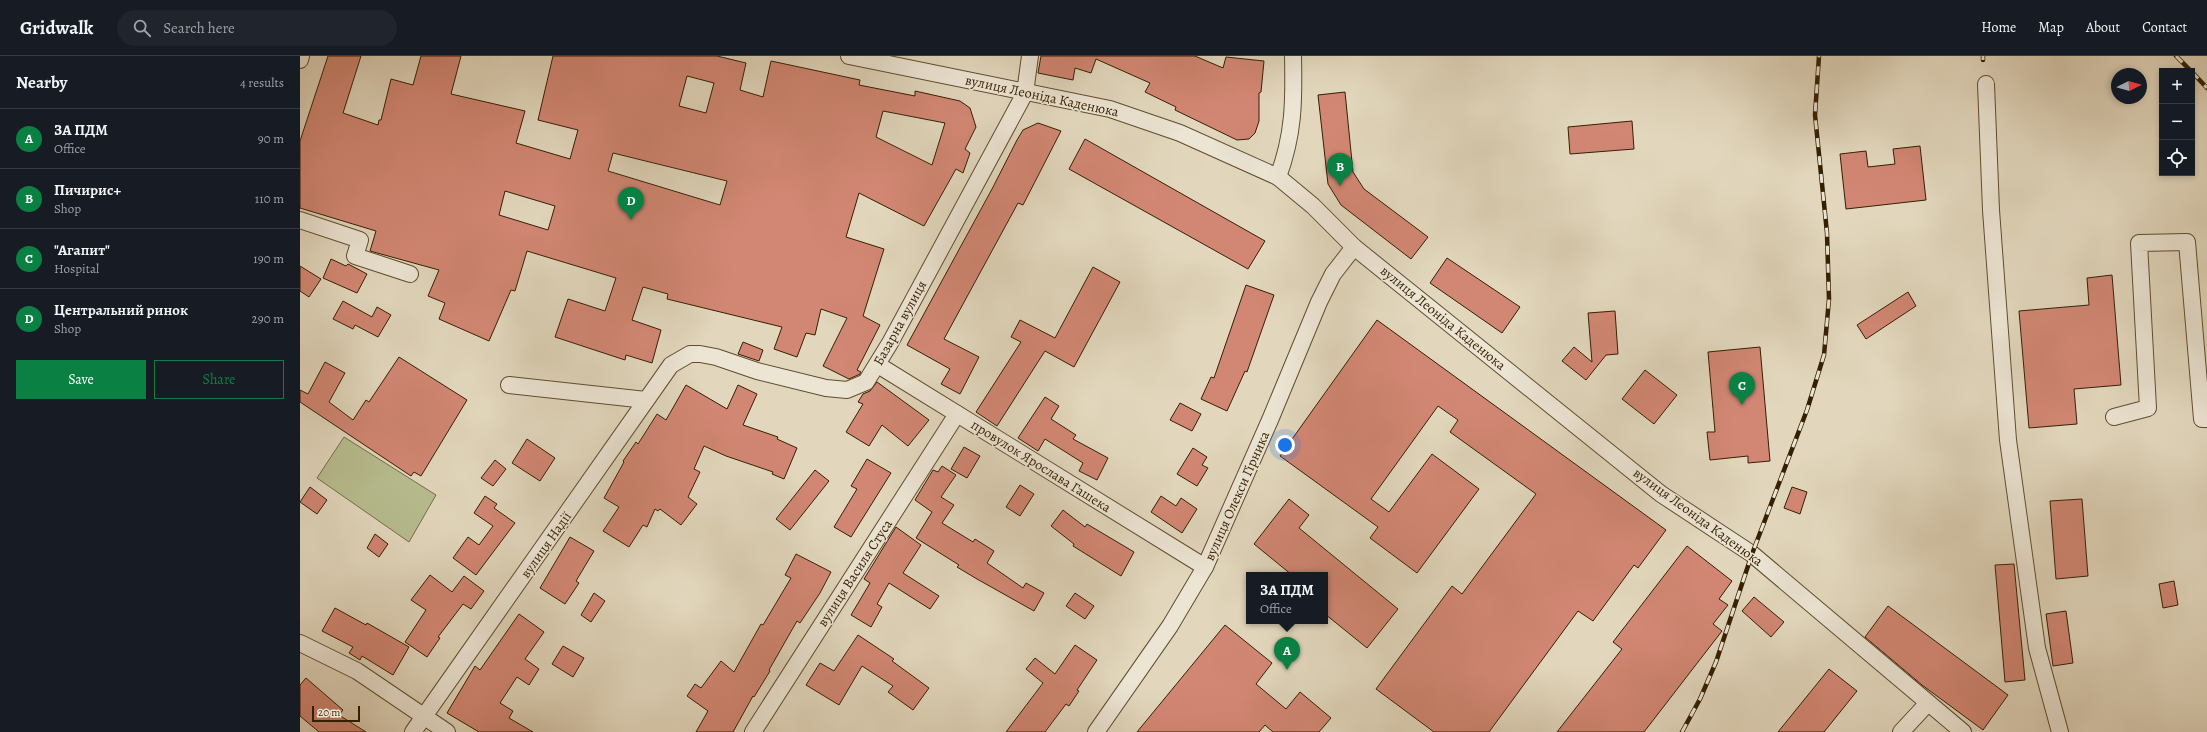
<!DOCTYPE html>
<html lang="en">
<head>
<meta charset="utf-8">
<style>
	body { margin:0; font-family:Alegreya,serif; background:#20242c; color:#f1f3f6 }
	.controls { position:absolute; right:12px; top:12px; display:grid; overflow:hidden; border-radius:0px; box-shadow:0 2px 6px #0003 }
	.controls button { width:36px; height:36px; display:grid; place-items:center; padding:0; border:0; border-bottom:1px solid #363941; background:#171b24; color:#f1f3f6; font:20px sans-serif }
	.compass { position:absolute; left:1811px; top:12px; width:36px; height:36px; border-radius:50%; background:#171b24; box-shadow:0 2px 6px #0003; rotate:85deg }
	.scale { position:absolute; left:12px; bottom:10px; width:48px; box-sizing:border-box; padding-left:4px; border:2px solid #351f00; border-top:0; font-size:11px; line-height:14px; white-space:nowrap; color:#351f00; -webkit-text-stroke:3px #ece5d4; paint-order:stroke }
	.you { position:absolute; left:985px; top:389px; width:14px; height:14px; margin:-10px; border:3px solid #fff; border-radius:50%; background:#1a73e8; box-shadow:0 0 0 6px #1a73e833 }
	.badge { display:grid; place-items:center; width:26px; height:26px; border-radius:50%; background:#0b8043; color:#fff; font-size:13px; font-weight:700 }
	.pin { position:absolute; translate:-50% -33px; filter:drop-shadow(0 1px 2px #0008) }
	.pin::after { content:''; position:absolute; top:21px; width:14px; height:12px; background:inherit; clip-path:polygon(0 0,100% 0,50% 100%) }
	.popup { position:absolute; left:946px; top:516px; width:82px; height:52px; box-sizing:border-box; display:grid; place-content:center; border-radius:0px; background:#171b24; filter:drop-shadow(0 1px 3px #0005); font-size:13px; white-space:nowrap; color:#9ea1a6 }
	.popup b { font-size:15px; color:#f1f3f6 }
	.popup::after { content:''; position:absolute; left:50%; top:100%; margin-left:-8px; border:8px solid transparent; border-top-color:#171b24 }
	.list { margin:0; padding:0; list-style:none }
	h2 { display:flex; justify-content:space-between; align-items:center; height:52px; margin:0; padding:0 16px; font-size:17px }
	h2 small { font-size:13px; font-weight:400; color:#9ea1a6 }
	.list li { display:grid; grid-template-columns:26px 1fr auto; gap:12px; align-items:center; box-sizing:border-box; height:60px; padding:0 16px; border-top:1px solid #363941 }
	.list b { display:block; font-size:15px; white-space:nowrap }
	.list p { margin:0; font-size:13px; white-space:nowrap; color:#9ea1a6 }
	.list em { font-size:13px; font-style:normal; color:#9ea1a6 }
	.actions { display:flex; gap:8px; padding:12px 16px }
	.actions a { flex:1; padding:9px 0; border:1px solid #0b8043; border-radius:0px; text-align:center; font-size:14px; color:#0b8043 }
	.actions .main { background:#0b8043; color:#fff }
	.icon { flex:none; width:22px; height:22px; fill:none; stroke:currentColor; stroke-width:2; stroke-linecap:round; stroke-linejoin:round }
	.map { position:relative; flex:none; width:1907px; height:676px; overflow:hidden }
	header { display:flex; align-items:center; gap:24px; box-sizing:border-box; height:56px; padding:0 20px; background:#171b24; border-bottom:1px solid #363941 }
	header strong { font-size:19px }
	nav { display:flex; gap:22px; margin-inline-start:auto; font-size:14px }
	.search { width:280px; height:36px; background:#20242c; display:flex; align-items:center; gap:10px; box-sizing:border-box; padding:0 14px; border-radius:22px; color:#9ea1a6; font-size:15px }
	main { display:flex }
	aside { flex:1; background:#171b24 }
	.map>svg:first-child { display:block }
</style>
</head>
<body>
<header>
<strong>Gridwalk</strong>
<div class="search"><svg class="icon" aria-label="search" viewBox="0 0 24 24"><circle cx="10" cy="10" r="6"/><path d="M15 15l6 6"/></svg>Search here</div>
<nav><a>Home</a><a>Map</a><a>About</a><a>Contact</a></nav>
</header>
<main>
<aside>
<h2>Nearby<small>4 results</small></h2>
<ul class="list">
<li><span class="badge">A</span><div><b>ЗА ПДМ</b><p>Office</p></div><em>90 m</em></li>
<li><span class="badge">B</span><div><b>Пичирис+</b><p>Shop</p></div><em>110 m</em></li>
<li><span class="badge">C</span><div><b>&quot;Агапит&quot;</b><p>Hospital</p></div><em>190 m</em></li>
<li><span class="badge">D</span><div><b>Центральний ринок</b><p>Shop</p></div><em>290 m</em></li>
</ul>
<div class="actions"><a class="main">Save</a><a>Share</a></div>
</aside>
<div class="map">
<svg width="1907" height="676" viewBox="0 0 1907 676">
	<rect width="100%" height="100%" fill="#e2d7bd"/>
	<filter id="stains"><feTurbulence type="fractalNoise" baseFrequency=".005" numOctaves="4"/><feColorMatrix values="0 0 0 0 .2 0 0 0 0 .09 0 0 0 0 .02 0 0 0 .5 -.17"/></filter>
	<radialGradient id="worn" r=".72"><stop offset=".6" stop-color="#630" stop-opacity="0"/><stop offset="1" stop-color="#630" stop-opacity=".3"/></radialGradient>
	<path fill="#b7bd8f" stroke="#766e48" d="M44 381 136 439 109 486 17 422Z"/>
	<g fill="#d28774" stroke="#351f00" fill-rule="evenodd">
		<path d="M28 0H61L43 57 78 69 79 64H81L91 23 113 29 121 0H161L151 38 225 55 216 87 270 103 278 74 238 64 253 0H417L446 7 440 34 463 41 471 5 560 24 559 29 615 40V35L660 45 670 52 676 71 665 93 670 97 663 117 656 113 624 170 559 137 546 181 584 193 563 260 580 269 557 314 561 316 560 318 549 323 523 310 547 262 521 253 515 279 506 277 497 301 474 293 482 271 367 243 368 238 343 231 332 264 361 274 352 307 326 299 325 304 255 281 268 243 305 255 316 222 227 195 215 235 211 234 189 285 139 263 145 247 128 240 139 214 70 195 76 175 0 152V85ZM387 20 414 27 406 57 379 50ZM583 55 645 67 632 109 576 81ZM313 97 427 125 420 149 308 115ZM205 135 255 150 248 174 199 159Z"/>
		<path d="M741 0H895L923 12 926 1 964 5 961 36 959 37V65L955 77 949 83 937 84 875 54 876 51 845 36 850 27 796 3 791 17 775 12 773 24 738 17Z"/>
		<path d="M1045 36 1053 116 1064 133 1128 181 1111 203 1041 149 1028 128 1018 39Z"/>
		<path d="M1332 65 1334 93 1270 98 1268 71Z"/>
		<path d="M738 67 761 75 723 149 718 147 644 283 679 301 660 338 641 328 650 313 607 289 692 133 717 84 723 74Z"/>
		<path d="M785 83 965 185 948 213 769 113Z"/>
		<path d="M1620 90 1626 144 1546 153 1540 98 1566 95 1568 111 1595 108 1593 93Z"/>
		<path d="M1147 202 1220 251 1202 277 1130 227Z"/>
		<path d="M31 203 46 210 48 208 67 218 57 237 23 222Z"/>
		<path d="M0 210 21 223 9 241 0 235Z"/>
		<path d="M793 211 820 226 774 311 745 295 697 370 676 356 721 286 711 281 720 264 755 282Z"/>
		<path d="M1812 219 1821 329 1774 333 1777 368 1729 372 1719 255 1789 249 1787 222Z"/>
		<path d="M946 229 974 239 947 316 945 315 927 355 901 343 911 321 914 322Z"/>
		<path d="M1608 236 1616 250 1566 283 1557 269Z"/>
		<path d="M43 245 72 261 77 251 91 259 78 281 55 269 53 273 33 263Z"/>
		<path d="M1315 255 1318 298 1306 299 1286 324 1262 305 1274 291 1292 306 1288 257Z"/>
		<path d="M1077 264 1366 474 1338 512 1334 509 1293 565 1278 555 1189 676H1134L1076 633 1152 530 1162 538 1236 438 1150 376 1158 364 1138 350 1071 443 1089 456 1132 398 1179 433 1117 517 1070 482 1078 471 980 400Z"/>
		<path d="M443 286 463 294 459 305 438 298Z"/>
		<path d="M1460 291 1470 405 1448 407V400L1410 404 1407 376H1415L1408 296Z"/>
		<path d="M99 301 167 344 121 420 114 416 111 420 0 346V334L8 338 25 306 45 317 29 346 53 364 66 344 69 346Z"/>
		<path d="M1345 314 1377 339 1354 368 1322 343Z"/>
		<path d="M577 326 629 364 608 390 582 369 569 390 546 376 563 348 558 346 563 338 570 335Z"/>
		<path d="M386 329 427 353 438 329 457 338 443 369 478 381 477 383 497 392 484 423 472 418 473 416 426 400 404 390 394 413 400 416 388 441 397 448 381 469 360 453 358 455 355 453 347 471 343 469 329 491 303 475 319 451 304 442 324 406 323 405 336 386 338 388 357 358 366 364Z"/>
		<path d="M745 341 759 350 751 363 776 379 773 383 808 402 797 424 779 415 783 407 745 383 738 395 718 382Z"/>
		<path d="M880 347 901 358 892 375 870 364Z"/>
		<path d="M227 383 255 402 240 425 212 407Z"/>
		<path d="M664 391 680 400 667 422 651 413Z"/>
		<path d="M893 392 907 401 902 409 908 412 897 430 877 418Z"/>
		<path d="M567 403 591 417 551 481 534 471 557 433 551 430Z"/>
		<path d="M195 404 206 413 193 430 181 422Z"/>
		<path d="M642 410 656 419 641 441 654 449 642 467 673 486 675 483 694 495 687 507 723 532 726 527 744 537 734 555 677 523 657 511 659 509 616 482 632 456 615 444 633 414 638 416Z"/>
		<path d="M515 414 529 425 490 474 476 463Z"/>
		<path d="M720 429 734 438 720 460 706 451Z"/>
		<path d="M10 431 27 444 17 458 0 446Z"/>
		<path d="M1492 431 1507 436 1500 458 1484 452Z"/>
		<path d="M185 440 197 448 194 452 215 467 176 519 153 502 168 481 179 489 193 470 174 457Z"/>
		<path d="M861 440 876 450 881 442 897 453 882 477 851 456Z"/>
		<path d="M989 443 1009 459 999 472 1098 553 1067 592 1025 558V519H992L954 488Z"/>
		<path d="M1782 443 1788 520 1756 523 1750 445Z"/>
		<path d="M763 454 785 471 787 468 834 496 821 520 773 490 774 488 751 470Z"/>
		<path d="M596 471 621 489 603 517 639 540 630 553 589 527 577 548 582 551 571 571 551 559 570 527 564 523Z"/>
		<path d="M75 478 88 488 79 501 67 492Z"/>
		<path d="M270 481 294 495 276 525 279 527 265 548 240 532Z"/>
		<path d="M1387 490 1432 525 1419 543 1428 549 1413 568 1422 575 1344 676H1257L1322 593 1313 586Z"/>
		<path d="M496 498 531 516 520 537 500 567 497 565 469 614 470 615 454 641 453 640 433 676H396L408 655 387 640 395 628 401 632 421 605 434 616 461 568 463 569 491 522 485 519Z"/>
		<path d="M1714 508 1725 624 1705 626 1695 509Z"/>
		<path d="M130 519 152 536 164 520 184 535 171 553 163 548 138 581 140 582 127 601 105 586 126 554 111 544Z"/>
		<path d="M1874 525 1878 549 1863 552 1859 528Z"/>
		<path d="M294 537 305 545 291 566 281 559Z"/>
		<path d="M775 537 794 550 785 563 766 550Z"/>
		<path d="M1454 541 1484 566 1471 581 1442 555Z"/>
		<path d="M1588 550 1708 639 1683 674 1622 629 1565 581Z"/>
		<path d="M35 552 66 569 67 567 109 591 93 619 62 600 60 604 49 597 53 591 22 575Z"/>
		<path d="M1766 555 1773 607 1753 610 1746 558Z"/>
		<path d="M219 558 244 576 225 603 239 613 229 629 217 621 200 647 213 655 209 662 233 676H179L147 657 175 610 180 614Z"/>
		<path d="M925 569 972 607 956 628 986 653 1000 636 1031 662 1019 676H973L965 669 959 676H837Z"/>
		<path d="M558 579 594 603 592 605 629 632 613 654 588 636 593 630 562 610 539 649 506 629 520 607 534 615Z"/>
		<path d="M775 589 797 604 777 634 779 635 769 650 766 648 745 676H706L743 627 726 613 735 602 755 618Z"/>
		<path d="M263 590 284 602 273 621 252 608Z"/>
		<path d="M1529 613 1557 635 1524 676H1478Z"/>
		<path d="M6 622 43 654 39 659 66 676H19L0 660V629Z"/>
	</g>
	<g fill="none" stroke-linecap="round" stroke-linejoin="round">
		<defs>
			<g id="minor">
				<path d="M549 0 810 53 880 77 978 121 1013 150 1054 191 1361 438 1452 498 1663 676"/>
				<path d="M0 4 1 0"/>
				<path d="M1686 28 1691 154 1708 384 1737 592 1760 676"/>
				<path d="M978 121C994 78 994 45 993 0"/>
				<path d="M0 164 60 184 55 200 110 218"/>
				<path d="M578 309 905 511"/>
				<path d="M209 329 346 344"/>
				<path d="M1814 361 1848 352 1839 187 1887 186 1902 363H1907"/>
				<path d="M0 587 57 615 147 676"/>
				<path d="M113 676 371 309 390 298H400L416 301 457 315 526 332 547 334 566 326 590 287 725 37 730 0"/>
				<path d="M453 676 657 358"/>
				<path d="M796 676 870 570 905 511 970 364 1019 246 1033 218 1054 191"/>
				<path d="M1601 676 1627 648"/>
			</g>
		</defs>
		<use href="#minor" stroke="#604d2f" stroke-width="18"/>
		<use href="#minor" stroke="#ece5d4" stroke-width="16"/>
		<defs>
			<g id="rail">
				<path d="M1683 0V4"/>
				<path d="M1876 0 1891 15"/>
				<path d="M1892 16 1907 32"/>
				<path d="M1382 676 1400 643 1416 606 1452 498 1507 354 1524 299 1529 243 1527 177 1515 59 1519 0"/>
			</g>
		</defs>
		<use href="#rail" stroke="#351f00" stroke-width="4.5"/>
		<use href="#rail" stroke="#ece5d4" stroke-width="3" stroke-dasharray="9" stroke-linecap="butt"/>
	</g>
	<g text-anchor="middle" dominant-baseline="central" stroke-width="3" stroke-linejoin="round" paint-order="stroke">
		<g font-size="14" fill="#351f00" stroke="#ece5d4">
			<text transform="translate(742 40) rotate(12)">вулиця Леоніда Каденюка</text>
			<text transform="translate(1143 262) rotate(39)">вулиця Леоніда Каденюка</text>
			<text transform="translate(600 267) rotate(-61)">Базарна вулиця</text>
			<text transform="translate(741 410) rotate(32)">провулок Ярослава Гашека</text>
			<text transform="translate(937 440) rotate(-66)">вулиця Олекси Гірника</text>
			<text transform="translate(1398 461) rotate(36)">вулиця Леоніда Каденюка</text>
			<text transform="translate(246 489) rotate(-55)">вулиця Надії</text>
			<text transform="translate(555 517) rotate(-57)">вулиця Василя Стуса</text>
		</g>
	</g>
	<rect width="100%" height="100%" filter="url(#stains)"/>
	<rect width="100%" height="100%" fill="url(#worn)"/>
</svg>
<div class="controls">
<button>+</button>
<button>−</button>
<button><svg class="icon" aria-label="locate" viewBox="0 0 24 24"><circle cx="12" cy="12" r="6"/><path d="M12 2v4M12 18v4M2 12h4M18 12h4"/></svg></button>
</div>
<svg class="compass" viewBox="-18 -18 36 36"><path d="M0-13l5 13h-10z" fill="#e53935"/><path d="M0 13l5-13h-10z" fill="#9ea1a6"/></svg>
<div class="scale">20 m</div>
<div class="you"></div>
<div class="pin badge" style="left:987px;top:614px">A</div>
<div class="popup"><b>ЗА ПДМ</b>Office</div>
<div class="pin badge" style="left:1040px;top:130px">B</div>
<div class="pin badge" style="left:1442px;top:349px">C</div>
<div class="pin badge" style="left:331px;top:164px">D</div>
</div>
</main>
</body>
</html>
